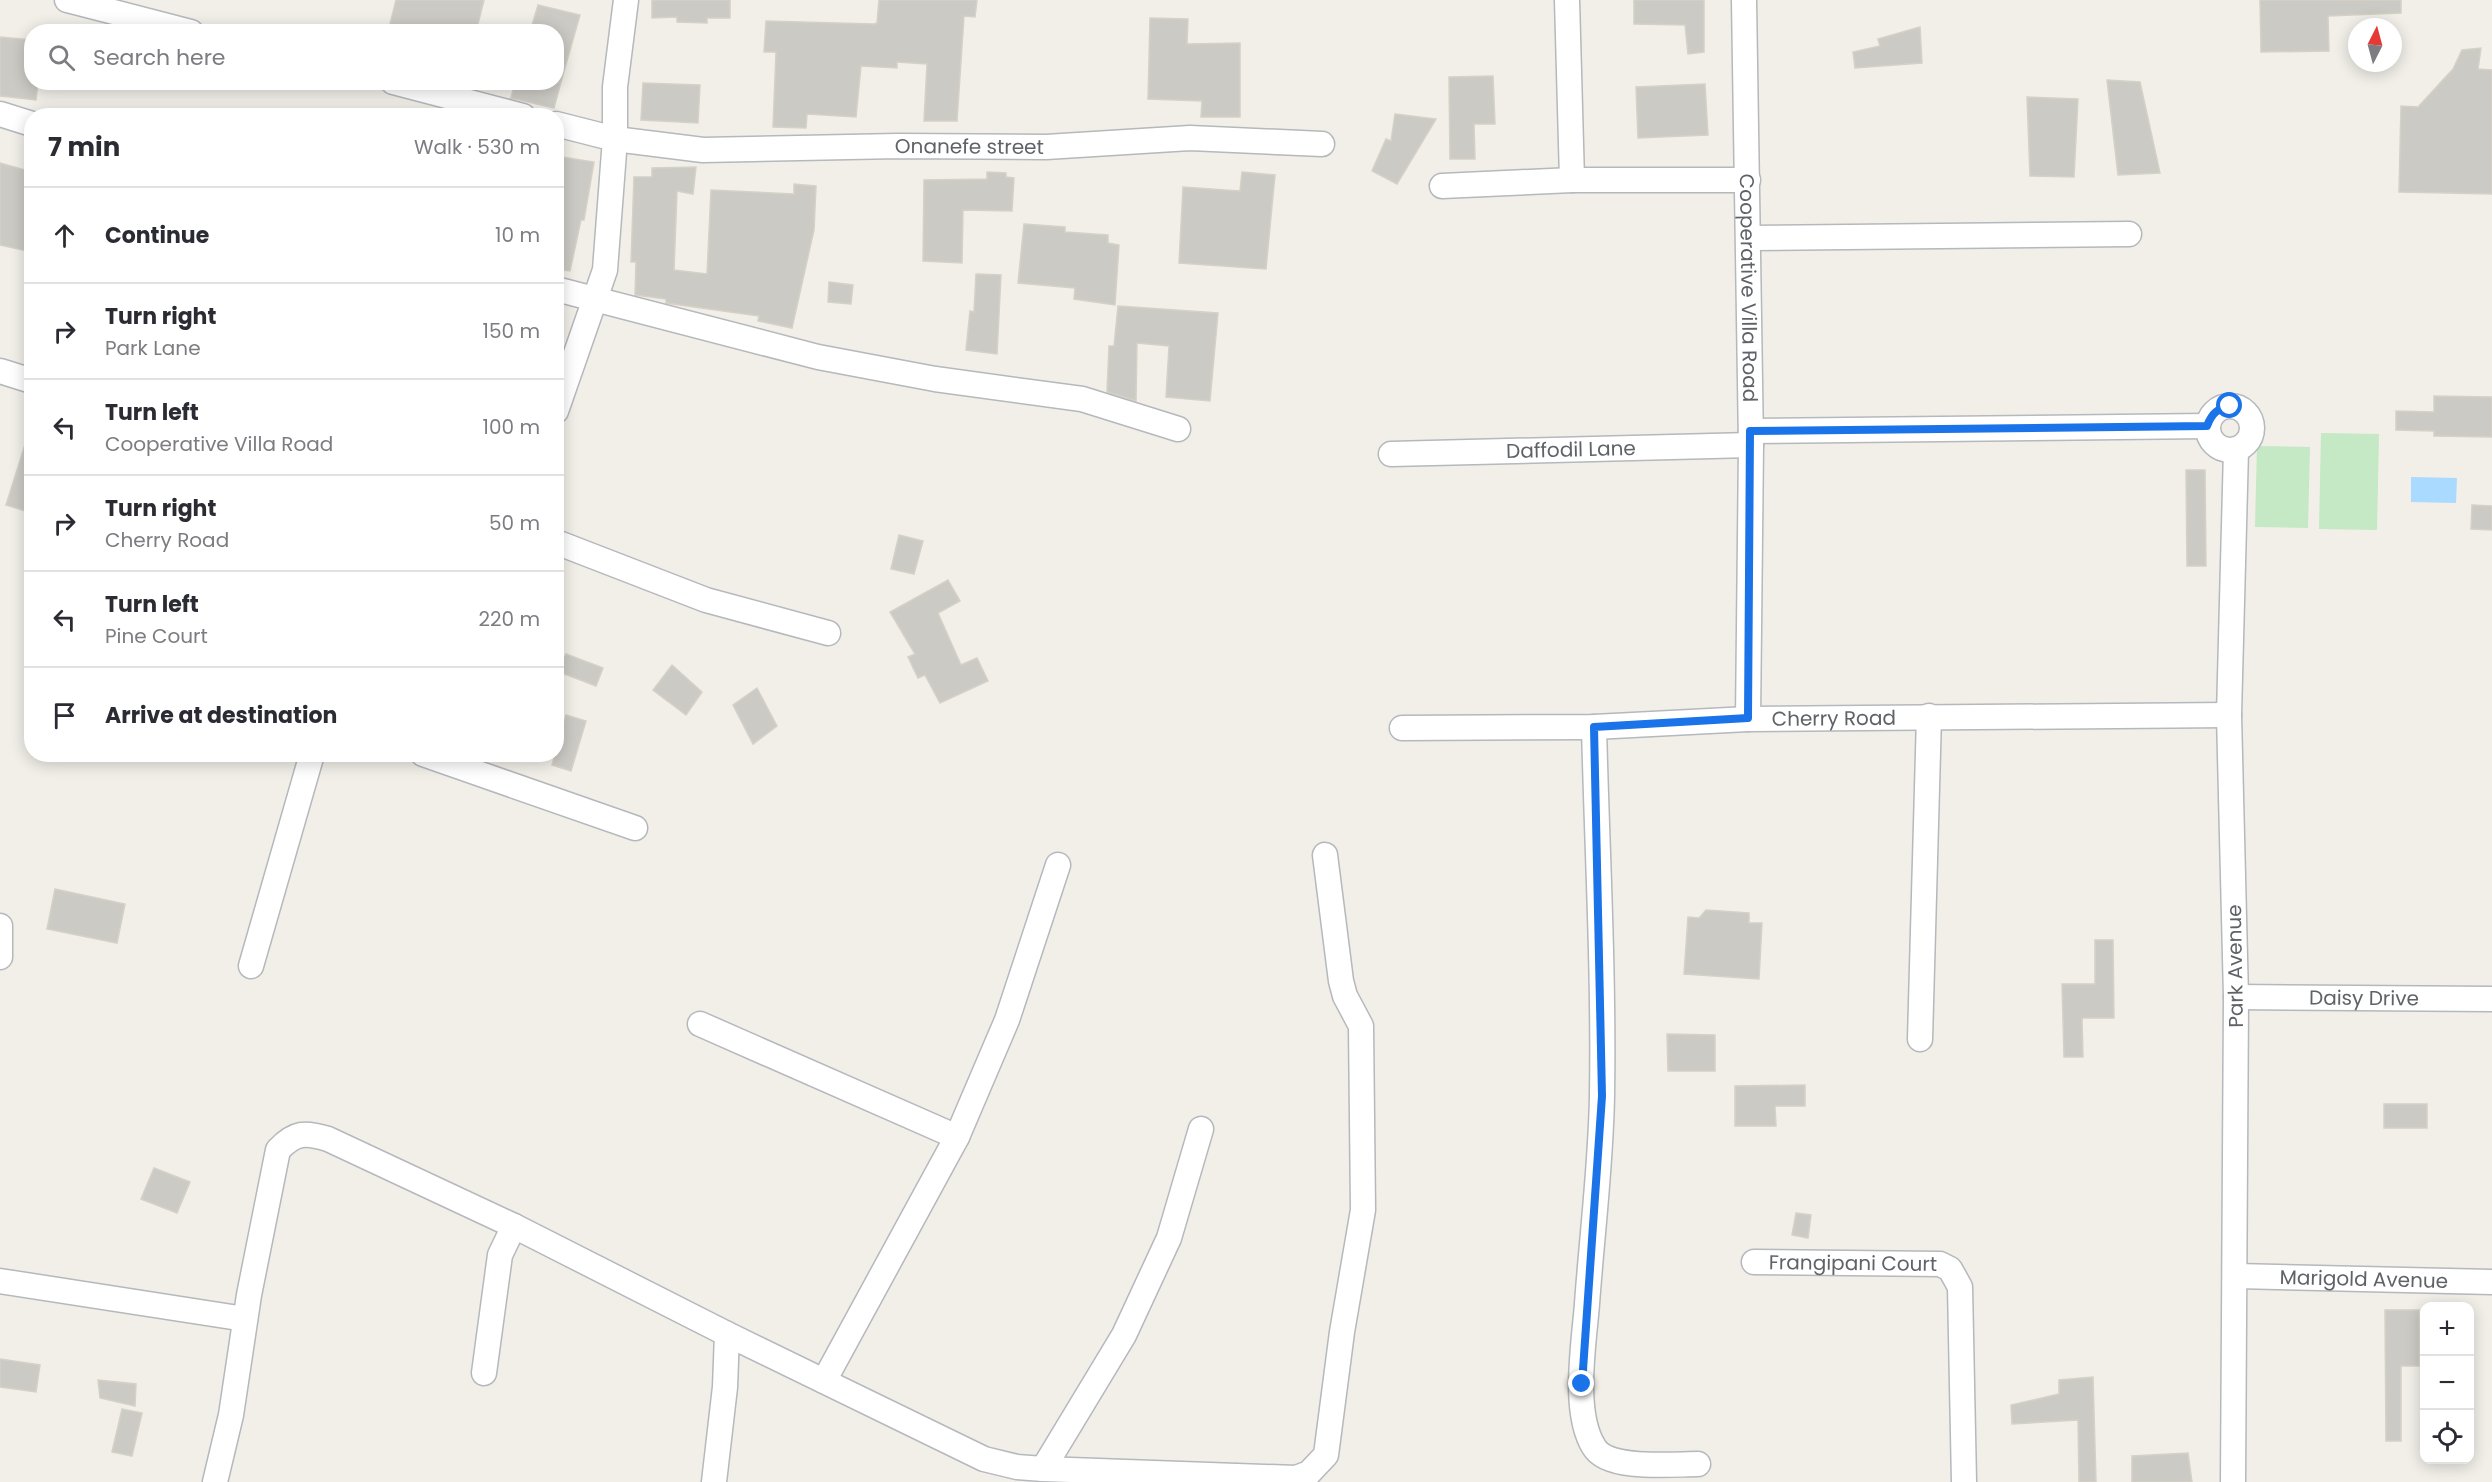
<!DOCTYPE html>
<html lang="en">
<head>
<meta charset="utf-8">
<style>
	body { margin:0; font-family:Poppins,sans-serif; background:#f2f2f3; color:#2b2b33 }
	.controls { position:absolute; right:18px; bottom:18px; display:grid; overflow:hidden; border-radius:12px; box-shadow:0 3px 15px #0003 }
	.controls button { width:54px; height:54px; display:grid; place-items:center; padding:0; border:0; border-bottom:2px solid #e1e1e2; background:#fff; color:#2b2b33; font:30px sans-serif }
	.compass { position:absolute; left:2348px; top:18px; width:54px; height:54px; border-radius:50%; background:#fff; box-shadow:0 3px 15px #0003; rotate:6deg }
	.stop { position:absolute; width:18px; height:18px; margin:-14px; border:4px solid #1a73e8; border-radius:50%; background:#fff }
	.stop.end { background:#1a73e8; border-color:#fff; box-shadow:0 2px 6px #0008 }
	.list { margin:0; padding:0; list-style:none }
	h2 { display:flex; justify-content:space-between; align-items:center; height:78px; margin:0; padding:0 24px; font-size:26px }
	h2 small { font-size:20px; font-weight:400; color:#7c7c81 }
	.list li { display:grid; grid-template-columns:39px 1fr auto; gap:18px; align-items:center; box-sizing:border-box; height:96px; padding:0 24px; border-top:2px solid #e1e1e2 }
	.list b { display:block; font-size:22px; white-space:nowrap }
	.list p { margin:0; font-size:20px; white-space:nowrap; color:#7c7c81 }
	.list em { font-size:20px; font-style:normal; color:#7c7c81 }
	.icon { flex:none; width:33px; height:33px; fill:none; stroke:currentColor; stroke-width:2; stroke-linecap:round; stroke-linejoin:round }
	.map { position:relative; flex:none; width:2492px; height:1482px; overflow:hidden }
	.search { position:absolute; background:#fff; box-shadow:0 3px 15px #0003; left:24px; top:24px; width:540px; height:66px; display:flex; align-items:center; gap:15px; box-sizing:border-box; padding:0 21px; border-radius:24px; color:#7c7c81; font-size:22px }
	.panel { position:absolute; background:#fff; box-shadow:0 3px 15px #0003; left:24px; top:108px; width:540px; height:654px; border-radius:24px }
	.map>svg:first-child { display:block }
</style>
</head>
<body>
<div class="map">
<svg width="2492" height="1482" viewBox="0 0 2492 1482">
	<rect width="100%" height="100%" fill="#f1efe8"/>
	<g fill="#c5e8c5">
		<path d="M2321 433 2379 434 2377 530 2319 529Z"/>
		<path d="M2257 446 2310 447 2308 528 2255 527Z"/>
	</g>
	<path fill="#aadaff" d="M2411 477 2457 478 2456 503 2411 502Z"/>
	<g fill="#cccac5" stroke="#d6d1c6" stroke-width="1.5">
		<path d="M396 0H484L476 32H388Z"/>
		<path d="M652 0H730V18H707V23L677 22V17L652 18Z"/>
		<path d="M879 0H977L975 17 964 16 957 121H924L927 64 897 62V68L861 66 856 117 807 114 806 128 773 127 776 52H764L766 21 874 24 877 23Z"/>
		<path d="M1634 0H1704V52L1688 54 1685 25 1634 24Z"/>
		<path d="M2260 0H2401V13L2328 16 2329 51 2261 52Z"/>
		<path d="M538 5 580 15 561 82 556 81V32H530Z"/>
		<path d="M1150 18 1188 19 1187 44 1240 43V117H1201L1202 101 1148 99Z"/>
		<path d="M1920 27 1922 63 1855 68 1853 52 1880 46 1878 39Z"/>
		<path d="M0 37 32 40V82H38L36 100 0 96Z"/>
		<path d="M2481 48 2478 69 2492 70V194L2399 192 2401 106 2418 107 2453 69 2462 50Z"/>
		<path d="M1493 76 1495 124H1474L1475 159H1450L1449 77Z"/>
		<path d="M2107 80 2140 82 2160 173 2118 175Z"/>
		<path d="M515 82H561L554 108 511 98Z"/>
		<path d="M643 83 700 85 698 123 641 120Z"/>
		<path d="M1705 84 1708 135 1638 138 1636 87Z"/>
		<path d="M2027 97 2078 99 2074 177 2030 176Z"/>
		<path d="M1395 114 1436 119 1397 184 1372 171 1386 139 1391 141Z"/>
		<path d="M556 156 594 162 584 220H581L570 271 556 269Z"/>
		<path d="M0 163 32 172V252L0 245Z"/>
		<path d="M696 167 693 194 677 191 674 270 707 274 711 190 794 194V184L816 186 814 230 792 328 758 321 759 316 666 303V299L635 295 636 262H631L634 177H652V168Z"/>
		<path d="M987 172 1006 173V177L1014 178 1012 211 963 210 962 263 923 261 924 180 987 179Z"/>
		<path d="M1242 172 1275 175 1266 269 1179 263 1183 187 1240 191Z"/>
		<path d="M1024 224 1065 227V232L1108 235V243L1119 245 1115 305 1074 299 1075 288 1018 283Z"/>
		<path d="M976 274 1001 275 997 354 966 350 970 311 974 312Z"/>
		<path d="M829 282 853 285 851 304 828 302Z"/>
		<path d="M1118 306 1218 313 1210 401 1166 397 1169 346 1137 343 1136 401 1107 392 1109 346H1114Z"/>
		<path d="M2434 396 2492 397V437L2434 436V431L2396 430V411L2434 412Z"/>
		<path d="M28 435H32V513L6 505Z"/>
		<path d="M2186 470H2205L2206 566H2187Z"/>
		<path d="M2472 505 2492 506V530L2471 529Z"/>
		<path d="M899 535 923 541 914 574 891 569Z"/>
		<path d="M948 580 960 601 938 613 961 665 977 658 988 681 940 703 925 675 918 678 908 657 915 654 890 612Z"/>
		<path d="M566 654 603 668 596 686 557 671Z"/>
		<path d="M672 665 702 692 686 715 653 690Z"/>
		<path d="M757 688 777 726 753 744 733 705Z"/>
		<path d="M566 715 586 721 571 771 552 765Z"/>
		<path d="M55 889 125 904 117 943 47 929Z"/>
		<path d="M1706 910 1749 913V923H1762L1759 979 1684 974 1688 917 1699 918Z"/>
		<path d="M2095 940H2113L2114 1018H2082L2083 1057H2064L2062 984H2095Z"/>
		<path d="M1667 1034 1715 1035V1071H1668Z"/>
		<path d="M1805 1085V1106H1775L1776 1126H1735V1086Z"/>
		<rect x="2384" y="1104" width="43" height="24"/>
		<path d="M154 1168 190 1182 177 1213 141 1199Z"/>
		<path d="M1796 1213 1811 1215 1808 1238 1792 1235Z"/>
		<path d="M2385 1310H2419V1366H2401V1441H2386Z"/>
		<path d="M0 1359 40 1365 36 1392 0 1387Z"/>
		<path d="M2093 1377 2096 1482H2079L2078 1420 2012 1424 2011 1405 2059 1394V1380Z"/>
		<path d="M98 1380 136 1384 135 1406 100 1398Z"/>
		<path d="M122 1409 142 1413 132 1456 112 1452Z"/>
		<path d="M2188 1453 2192 1482H2132V1456Z"/>
	</g>
	<g fill="none" stroke-linecap="round" stroke-linejoin="round">
		<defs>
			<g id="minor">
				<path d="M67 0 191 32"/>
				<path d="M1567 0 1572 180"/>
				<path id="s1" d="M1744 0 1751 445 1748 719"/>
				<path d="M393 82 523 116"/>
				<path d="M0 114 32 124"/>
				<path id="s2" d="M556 124 615 139 703 150 898 146 1046 147 1190 138 1322 144"/>
				<path d="M1442 186 1572 180H1748"/>
				<path d="M1749 238 2129 234"/>
				<path d="M556 289 818 357 935 379 1082 399 1178 429"/>
				<path d="M0 371 32 381"/>
				<circle cx="2230" cy="428" r="22"/>
				<path d="M556 411 605 270 615 139V87L626 0"/>
				<path d="M1751 431 2207 426"/>
				<path id="s3" d="M1391 454 1751 445"/>
				<path d="M556 542 706 600 828 633"/>
				<path d="M1594 727C1597 849 1604 972 1602 1095 1601 1164 1592 1234 1587 1304 1584 1343 1572 1412 1594 1447 1608 1471 1673 1464 1698 1464"/>
				<path id="s4" d="M1402 728 1594 727 1748 719 2229 715"/>
				<path d="M423 754 635 828"/>
				<path d="M0 926V957"/>
				<path d="M251 966 312 754"/>
				<path id="s5" d="M2236 997 2492 999"/>
				<path d="M700 1024 957 1137"/>
				<path d="M1920 1039 1929 716"/>
				<path id="s6" d="M1754 1262 1940 1264 1950 1269 1960 1287 1964 1482"/>
				<path id="s7" d="M2236 1276 2492 1282"/>
				<path d="M0 1281 245 1319"/>
				<path d="M484 1373 500 1255 514 1226"/>
				<path d="M824 1381 957 1137 1007 1020 1058 865"/>
				<path d="M1043 1469 1124 1335 1169 1238 1201 1129"/>
				<path d="M215 1482 231 1415 249 1295 278 1150C295 1132 305 1132 328 1139L514 1226 727 1334 984 1459 1017 1467 1043 1469 1296 1478 1309 1473 1326 1455 1342 1332 1363 1210 1361 1026 1345 996 1341 981 1325 855"/>
				<path d="M714 1482 725 1387 727 1334"/>
				<path d="M2233 1482 2236 997 2229 715 2236 450"/>
			</g>
		</defs>
		<use href="#minor" stroke="#b5b8bc" stroke-width="27"/>
		<use href="#minor" stroke="#fff" stroke-width="24"/>
	</g>
	<g fill="none" stroke-linecap="round" stroke-linejoin="round">
		<path stroke="#1a73e8" stroke-width="8" d="M1582 1384 1602 1096 1594 727 1748 718 1750 431 2207 426C2212 413 2217 409 2230 406"/>
	</g>
	<g text-anchor="middle" dominant-baseline="central" stroke-width="4.5" stroke-linejoin="round" paint-order="stroke">
		<g font-size="20" fill="#5f6368" stroke="#fff">
			<text stroke="none"><textPath href="#s2" startOffset="416">Onanefe street</textPath></text>
			<text stroke="none"><textPath href="#s1" startOffset="288">Cooperative Villa Road</textPath></text>
			<text stroke="none"><textPath href="#s3" startOffset="180">Daffodil Lane</textPath></text>
			<text stroke="none"><textPath href="#s4" startOffset="432">Cherry Road</textPath></text>
			<text transform="translate(2235 966) rotate(-91)">Park Avenue</text>
			<text stroke="none"><textPath href="#s5" startOffset="128">Daisy Drive</textPath></text>
			<text stroke="none"><textPath href="#s6" startOffset="99">Frangipani Court</textPath></text>
			<text stroke="none"><textPath href="#s7" startOffset="128">Marigold Avenue</textPath></text>
		</g>
	</g>
</svg>
<div class="controls">
<button>+</button>
<button>−</button>
<button><svg class="icon" aria-label="locate" viewBox="0 0 24 24"><circle cx="12" cy="12" r="6"/><path d="M12 2v4M12 18v4M2 12h4M18 12h4"/></svg></button>
</div>
<svg class="compass" viewBox="-18 -18 36 36"><path d="M0-13l5 13h-10z" fill="#e53935"/><path d="M0 13l5-13h-10z" fill="#7c7c81"/></svg>
<div class="stop" style="left:2230px;top:406px"></div>
<div class="stop end" style="left:1582px;top:1384px"></div>
<div class="search"><svg class="icon" aria-label="search" viewBox="0 0 24 24"><circle cx="10" cy="10" r="6"/><path d="M15 15l6 6"/></svg>Search here</div>
<section class="panel">
<h2>7 min<small>Walk · 530 m</small></h2>
<ul class="list">
<li><svg class="icon" aria-label="ahead" viewBox="0 0 24 24"><path d="M12 20V5M6 11l6-6 6 6"/></svg><div><b>Continue</b></div><em>10 m</em></li>
<li><svg class="icon" aria-label="right" viewBox="0 0 24 24"><path d="M7 20v-9h11M14 6l5 5-5 5"/></svg><div><b>Turn right</b><p>Park Lane</p></div><em>150 m</em></li>
<li><svg class="icon" aria-label="left" viewBox="0 0 24 24"><path d="M17 20v-9H6M10 6l-5 5 5 5"/></svg><div><b>Turn left</b><p>Cooperative Villa Road</p></div><em>100 m</em></li>
<li><svg class="icon" aria-label="right" viewBox="0 0 24 24"><path d="M7 20v-9h11M14 6l5 5-5 5"/></svg><div><b>Turn right</b><p>Cherry Road</p></div><em>50 m</em></li>
<li><svg class="icon" aria-label="left" viewBox="0 0 24 24"><path d="M17 20v-9H6M10 6l-5 5 5 5"/></svg><div><b>Turn left</b><p>Pine Court</p></div><em>220 m</em></li>
<li><svg class="icon" aria-label="arrive" viewBox="0 0 24 24"><path d="M6 21V4h12l-3 4 3 4H6"/></svg><div><b>Arrive at destination</b></div></li>
</ul>
</section>
</div>
</body>
</html>
